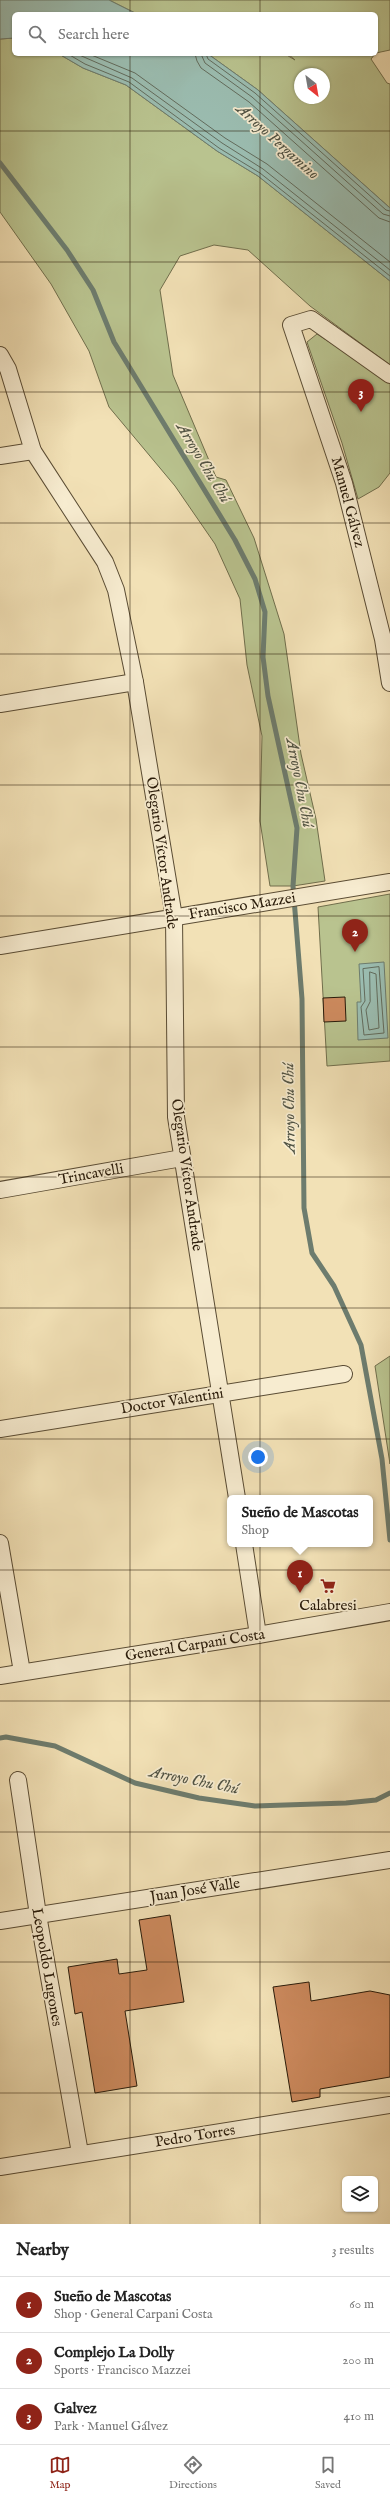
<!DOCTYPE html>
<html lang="en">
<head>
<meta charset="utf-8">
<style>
	body { margin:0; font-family:"IM FELL English",serif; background:#f2f2f2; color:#222 }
	.controls { position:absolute; right:12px; bottom:12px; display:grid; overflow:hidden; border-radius:6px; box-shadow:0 1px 3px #0004 }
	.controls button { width:36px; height:36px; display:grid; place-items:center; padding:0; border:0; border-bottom:1px solid #e0e0e0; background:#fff; color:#222; font:20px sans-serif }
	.compass { position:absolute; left:294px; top:68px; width:36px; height:36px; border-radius:50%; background:#fff; box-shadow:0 1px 3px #0004; rotate:149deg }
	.you { position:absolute; left:258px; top:1457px; width:14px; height:14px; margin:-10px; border:3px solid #fff; border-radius:50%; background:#1a73e8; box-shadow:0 0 0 6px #1a73e833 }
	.badge { display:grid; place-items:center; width:26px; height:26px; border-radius:50%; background:#8f2418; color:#fff; font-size:13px; font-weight:700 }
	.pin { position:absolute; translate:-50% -33px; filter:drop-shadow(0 1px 2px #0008) }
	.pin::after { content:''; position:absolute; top:21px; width:14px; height:12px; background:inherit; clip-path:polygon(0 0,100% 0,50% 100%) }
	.popup { position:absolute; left:227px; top:1495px; width:146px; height:52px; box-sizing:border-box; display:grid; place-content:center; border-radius:6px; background:#fff; filter:drop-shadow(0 1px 3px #0005); font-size:13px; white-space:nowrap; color:#767676 }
	.popup b { font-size:15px; color:#222 }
	.popup::after { content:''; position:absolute; left:50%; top:100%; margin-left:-8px; border:8px solid transparent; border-top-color:#fff }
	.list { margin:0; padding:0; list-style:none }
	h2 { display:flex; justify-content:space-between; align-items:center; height:52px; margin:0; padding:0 16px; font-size:17px }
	h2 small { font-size:13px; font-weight:400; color:#767676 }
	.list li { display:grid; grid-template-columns:26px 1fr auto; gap:12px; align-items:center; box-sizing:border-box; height:56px; padding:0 16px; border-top:1px solid #e0e0e0 }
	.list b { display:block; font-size:15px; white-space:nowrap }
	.list p { margin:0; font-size:13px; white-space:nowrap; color:#767676 }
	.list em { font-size:13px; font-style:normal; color:#767676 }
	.icon { flex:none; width:22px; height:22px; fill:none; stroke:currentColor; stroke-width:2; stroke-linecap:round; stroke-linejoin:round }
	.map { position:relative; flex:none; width:390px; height:2224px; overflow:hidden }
	.search { position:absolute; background:#fff; box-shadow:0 1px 3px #0004; left:12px; right:12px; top:12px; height:44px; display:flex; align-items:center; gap:10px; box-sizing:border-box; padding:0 14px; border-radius:6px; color:#767676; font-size:15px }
	.sheet { height:220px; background:#fff }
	nav { display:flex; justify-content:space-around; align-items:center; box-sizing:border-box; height:56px; border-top:1px solid #e0e0e0; background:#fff; font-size:11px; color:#767676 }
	nav a { display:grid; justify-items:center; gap:2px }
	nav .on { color:#8f2418 }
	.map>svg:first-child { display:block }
</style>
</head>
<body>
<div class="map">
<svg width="390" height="2224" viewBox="0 0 390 2224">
	<rect width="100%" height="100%" fill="#f2e1b6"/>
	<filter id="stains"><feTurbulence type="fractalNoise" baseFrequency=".005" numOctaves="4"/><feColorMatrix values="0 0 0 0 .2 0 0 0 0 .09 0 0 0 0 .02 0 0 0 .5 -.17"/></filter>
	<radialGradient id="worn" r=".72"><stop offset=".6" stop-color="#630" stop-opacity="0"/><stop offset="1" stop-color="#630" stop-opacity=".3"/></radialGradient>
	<g fill="#b9c38f" stroke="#706e4c" fill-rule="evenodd">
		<path d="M109 0H390V50L376 53V14H137Z"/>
		<path d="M14 38V54H59L83 68 126 85 217 151 258 176 390 281V365L310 306 248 250 214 245 180 256 160 290 173 375 216 477 226 480 254 538 284 634 301 754 316 819 325 881 293 886H270L260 821 262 736 247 665 240 599 215 544 175 486 109 407 89 351 51 284 0 212V39Z"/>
		<path d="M208 54H285L295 60 288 54H375L371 59 387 83 390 84V208L258 90ZM300 74H324V98H300Z"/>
		<path d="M317 334 390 381V473L379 487 358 499 342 443 307 342Z"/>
		<path d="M390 894V1061L327 1066 318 907Z"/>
		<path d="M390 1356V1464L375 1366Z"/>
	</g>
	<g fill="#9bbdb1" stroke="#6d7c6e">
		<path d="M0 0H109L137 14H14V38L0 39Z"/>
		<path d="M59 54H208L258 90 390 208V281L258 176 217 151 126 85 83 68Z"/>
		<path d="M384 962 388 1038 358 1040 357 1002H361L359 964Z"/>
	</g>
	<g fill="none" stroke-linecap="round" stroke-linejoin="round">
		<g stroke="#626c5d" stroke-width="1">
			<path d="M68 54 85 64 129 82 219 148 260 173 390 276"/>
			<path d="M77 54 132 78 222 143 263 169 390 270"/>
			<path d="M89 54 135 73 225 138 267 164 390 262"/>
			<path d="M195 54 197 61 201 68 249 102 379 218 390 222"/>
			<path d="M201 54 205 63 252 97 383 214 390 216"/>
			<path d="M206 54 208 59 255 93 386 210 390 211"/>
			<path d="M379 967 384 1033 364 1035 361 1007 365 1001 363 969Z"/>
			<path d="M370 972 376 974 379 1028 369 1030 366 1010 370 1002Z"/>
		</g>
		<g stroke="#6d7c6e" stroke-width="5">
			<path d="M0 163 67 250 93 290 114 342 235 540 255 579 265 612 263 657 268 696 297 828 293 886 302 999 304 1208 312 1253 334 1286 361 1345 382 1459 390 1540"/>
			<path d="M0 1738 6 1737 55 1746 135 1783 199 1798 255 1806 346 1803 376 1800 390 1793"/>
		</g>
	</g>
	<g fill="#cd8a5e" stroke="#281a09">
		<path d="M345 997 346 1021 324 1022 323 998Z"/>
		<path d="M170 1915 184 2002 125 2011 137 2086 95 2093 82 2012 75 2014 68 1967 117 1959 119 1974 147 1970 139 1920Z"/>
		<path d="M309 1982 311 2001 370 1991 390 1995V2077L320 2089V2097L292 2102 273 1987Z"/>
	</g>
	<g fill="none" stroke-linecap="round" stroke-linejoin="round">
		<defs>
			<g id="street">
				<path d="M0 355 8 369 33 451 105 562 116 590 135 682 174 917 176 1117 237 1498"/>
				<path d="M390 375 311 319 291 325 344 483 383 639 390 683"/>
				<path d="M0 456 33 451"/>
				<path d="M0 704 135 682"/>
				<path d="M0 946 390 882"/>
				<path d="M0 1190 182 1158"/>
				<path d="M0 1429 344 1374"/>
				<path d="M0 1543 22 1672"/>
				<path d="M244 1544 258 1635"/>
				<path d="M0 1676 258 1635 390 1612"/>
				<path d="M18 1780 38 1915 80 2153"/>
				<path d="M0 1921 390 1860"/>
				<path d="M0 2167 390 2105"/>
			</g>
		</defs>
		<use href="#street" stroke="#5a4c34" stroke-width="18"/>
		<use href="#street" stroke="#f7ecd0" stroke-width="16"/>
	</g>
	<path fill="none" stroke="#281a09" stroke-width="1" stroke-opacity="0.55" d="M130 0V14M260 0V14M130 54V2224M260 54V2224M0 131H390M0 262H390M0 392H390M0 523H390M0 654H390M0 785H390M0 916H390M0 1047H390M0 1177H390M0 1308H390M0 1439H390M0 1570H390M0 1701H390M0 1832H390M0 1962H390M0 2093H390"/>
	<defs>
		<symbol id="supermarket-bare" viewBox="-9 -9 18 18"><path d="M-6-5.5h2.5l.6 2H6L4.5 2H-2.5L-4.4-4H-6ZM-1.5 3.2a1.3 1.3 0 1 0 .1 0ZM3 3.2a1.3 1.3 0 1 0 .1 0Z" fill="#8f2418" stroke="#f7ecd0" stroke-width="2.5" paint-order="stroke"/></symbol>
	</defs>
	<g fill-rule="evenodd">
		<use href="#supermarket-bare" x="317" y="1575" width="22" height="22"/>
	</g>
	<g text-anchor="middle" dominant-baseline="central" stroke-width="3.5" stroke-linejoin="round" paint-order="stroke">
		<g font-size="15" fill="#281a09" stroke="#f7ecd0">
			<text transform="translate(348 502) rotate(75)">Manuel Gálvez</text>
			<text transform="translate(162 853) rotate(82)">Olegario Víctor Andrade</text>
			<text transform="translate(242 906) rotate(-9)">Francisco Mazzei</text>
			<text transform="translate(91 1174) rotate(-10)">Trincavelli</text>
			<text transform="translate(187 1175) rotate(82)">Olegario Víctor Andrade</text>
			<text transform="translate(172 1401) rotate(-9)">Doctor Valentini</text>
			<text transform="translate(195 1645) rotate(-9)">General Carpani Costa</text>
			<text transform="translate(195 1890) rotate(-9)">Juan José Valle</text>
			<text transform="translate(47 1967) rotate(80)">Leopoldo Lugones</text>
			<text transform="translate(195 2136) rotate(-9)">Pedro Torres</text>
		</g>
		<g font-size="15" fill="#281a09" stroke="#f7ecd0">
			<text x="328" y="1605">Calabresi</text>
		</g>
		<g font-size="16" font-style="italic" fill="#505344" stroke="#f7ecd0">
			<text transform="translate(277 142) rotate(42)">Arroyo Pergamino</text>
			<text transform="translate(203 463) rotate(59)">Arroyo Chu Chú</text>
			<text transform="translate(299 783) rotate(79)">Arroyo Chu Chú</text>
			<text transform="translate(290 1108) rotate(-91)">Arroyo Chu Chú</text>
			<text transform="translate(194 1781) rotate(11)">Arroyo Chu Chú</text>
		</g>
	</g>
	<rect width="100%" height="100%" filter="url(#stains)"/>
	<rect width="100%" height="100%" fill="url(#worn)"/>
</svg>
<div class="controls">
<button><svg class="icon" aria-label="layers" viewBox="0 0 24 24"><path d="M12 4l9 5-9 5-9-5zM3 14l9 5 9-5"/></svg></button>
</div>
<svg class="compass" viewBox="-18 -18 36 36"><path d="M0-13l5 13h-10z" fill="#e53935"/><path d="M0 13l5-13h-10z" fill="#767676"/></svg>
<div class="you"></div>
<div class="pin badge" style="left:300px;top:1593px">1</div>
<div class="popup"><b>Sueño de Mascotas</b>Shop</div>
<div class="pin badge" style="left:355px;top:952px">2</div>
<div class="pin badge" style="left:361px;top:412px">3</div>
<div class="search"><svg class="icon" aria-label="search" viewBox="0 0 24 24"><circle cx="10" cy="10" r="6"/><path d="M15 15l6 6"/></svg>Search here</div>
</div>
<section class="sheet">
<h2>Nearby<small>3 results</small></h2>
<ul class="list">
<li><span class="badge">1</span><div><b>Sueño de Mascotas</b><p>Shop · General Carpani Costa</p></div><em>60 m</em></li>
<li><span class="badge">2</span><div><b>Complejo La Dolly</b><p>Sports · Francisco Mazzei</p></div><em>200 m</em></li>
<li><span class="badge">3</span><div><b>Galvez</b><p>Park · Manuel Gálvez</p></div><em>410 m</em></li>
</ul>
</section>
<nav>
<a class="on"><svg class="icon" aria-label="map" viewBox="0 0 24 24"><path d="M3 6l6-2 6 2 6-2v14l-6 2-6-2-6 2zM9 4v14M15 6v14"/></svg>Map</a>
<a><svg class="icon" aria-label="directions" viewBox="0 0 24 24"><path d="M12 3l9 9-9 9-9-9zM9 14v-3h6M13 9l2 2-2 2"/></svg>Directions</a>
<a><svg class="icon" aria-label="saved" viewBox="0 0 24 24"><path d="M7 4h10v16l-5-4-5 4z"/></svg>Saved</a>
</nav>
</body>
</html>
